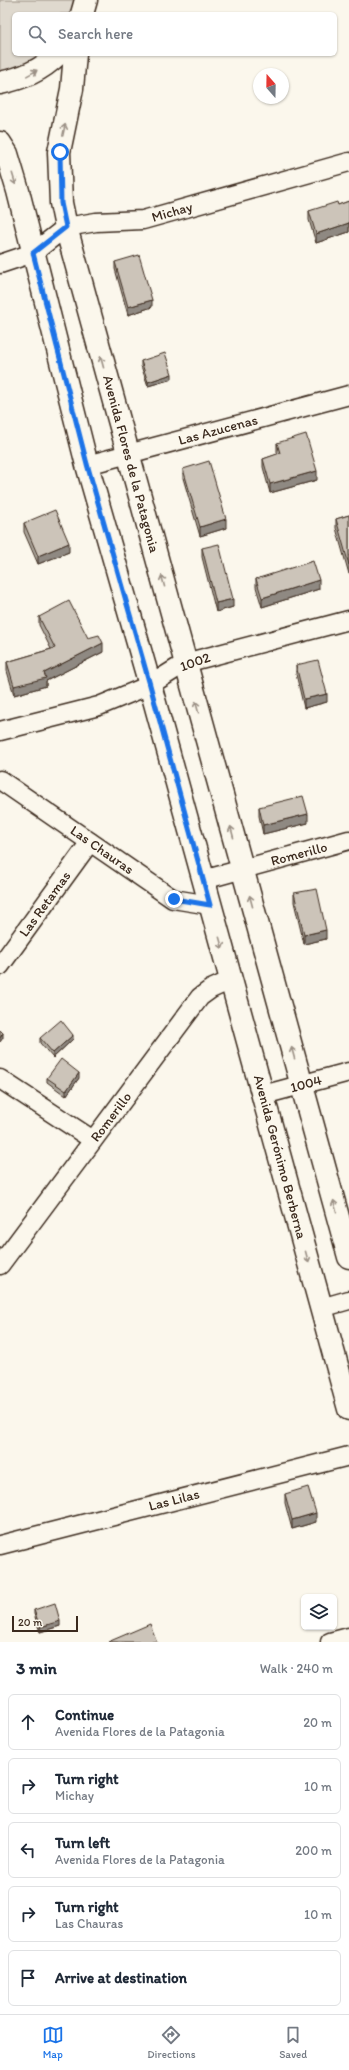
<!DOCTYPE html>
<html lang="en">
<head>
<meta charset="utf-8">
<style>
	body { margin:0; font-family:Itim,sans-serif; background:#f2f2f3; color:#1f2937 }
	.controls { position:absolute; right:12px; bottom:12px; display:grid; overflow:hidden; border-radius:6px; box-shadow:0 1px 3px #0004 }
	.controls button { width:36px; height:36px; display:grid; place-items:center; padding:0; border:0; border-bottom:1px solid #e0e1e3; background:#fff; color:#1f2937; font:20px sans-serif }
	.compass { position:absolute; left:253px; top:68px; width:36px; height:36px; border-radius:50%; background:#fff; box-shadow:0 1px 3px #0004; rotate:340deg }
	.scale { position:absolute; left:12px; bottom:10px; width:66px; box-sizing:border-box; padding-left:4px; border:2px solid #3b2a1e; border-top:0; font-size:11px; line-height:14px; white-space:nowrap; color:#3b2a1e; -webkit-text-stroke:3px #fbf7ec; paint-order:stroke }
	.stop { position:absolute; width:12px; height:12px; margin:-9px; border:3px solid #1a73e8; border-radius:50%; background:#fff }
	.stop.end { background:#1a73e8; border-color:#fff; box-shadow:0 1px 4px #0008 }
	.list { margin:0; padding:0; list-style:none }
	h2 { display:flex; justify-content:space-between; align-items:center; height:52px; margin:0; padding:0 16px; font-size:17px }
	h2 small { font-size:13px; font-weight:400; color:#747a83 }
	.list li { display:grid; grid-template-columns:26px 1fr auto; gap:12px; align-items:center; box-sizing:border-box; height:56px; margin:0 8px 8px; padding:0 8px; border:1px solid #e0e1e3; border-radius:6px }
	.list b { display:block; font-size:15px; white-space:nowrap }
	.list p { margin:0; font-size:13px; white-space:nowrap; color:#747a83 }
	.list em { font-size:13px; font-style:normal; color:#747a83 }
	.icon { flex:none; width:22px; height:22px; fill:none; stroke:currentColor; stroke-width:2; stroke-linecap:round; stroke-linejoin:round }
	.map { position:relative; flex:none; width:349px; height:1642px; overflow:hidden }
	.search { position:absolute; background:#fff; box-shadow:0 1px 3px #0004; left:12px; right:12px; top:12px; height:44px; display:flex; align-items:center; gap:10px; box-sizing:border-box; padding:0 14px; border-radius:6px; color:#747a83; font-size:15px }
	.sheet { height:372px; background:#fff }
	nav { display:flex; justify-content:space-around; align-items:center; box-sizing:border-box; height:56px; border-top:1px solid #e0e1e3; background:#fff; font-size:11px; color:#747a83 }
	nav a { display:grid; justify-items:center; gap:2px }
	nav .on { color:#1a73e8 }
	.map>svg:first-child { display:block }
</style>
</head>
<body>
<div class="map">
<svg width="349" height="1642" viewBox="0 0 349 1642">
	<rect width="100%" height="100%" fill="#fbf7ec"/>
	<filter id="ink" filterUnits="userSpaceOnUse"><feTurbulence type="fractalNoise" baseFrequency=".025" numOctaves="2"/><feDisplacementMap in="SourceGraphic" scale="8" xChannelSelector="R" yChannelSelector="G"/><feConvolveMatrix kernelMatrix="1 2 1 2 8 2 1 2 1" color-interpolation-filters="sRGB"/></filter>
	<g filter="url(#ink)">
		<path fill="#dfd9ce" stroke="#8d8276" d="M0 0H74L71 14H14V54H43L21 67 0 72Z"/>
		<g fill="none" stroke-linecap="round" stroke-linejoin="round">
			<defs>
				<g id="street">
					<path d="M0 264 33 253 66 227 96 222 143 220 349 162"/>
					<path d="M87 465 349 395"/>
					<path d="M0 731 99 706 150 685 185 663 349 620"/>
					<path d="M0 780 173 899 210 905"/>
					<path d="M203 880 349 840"/>
					<path d="M0 966 90 842"/>
					<path d="M0 1079 93 1140"/>
					<path d="M263 1095 349 1072"/>
					<path d="M0 1265 200 997 211 989 231 980"/>
					<path d="M321 1308 349 1300"/>
					<path d="M0 1545 349 1456"/>
					<path d="M330 1642 349 1637"/>
				</g>
				<g id="secondary">
					<path d="M75 54 72 89 59 152 61 203 66 227 349 1257"/>
					<path d="M0 143 7 154 18 191 87 465 150 685 349 1409"/>
				</g>
				<g id="primary">
					<path d="M82 14 86 0"/>
					<path d="M0 83C23 78 41 71 58 54"/>
				</g>
			</defs>
			<use href="#street" stroke="#3b2a1e" stroke-width="21"/>
			<use href="#secondary" stroke="#3b2a1e" stroke-width="25"/>
			<use href="#primary" stroke="#3b2a1e" stroke-width="25"/>
			<use href="#street" stroke="#fbf7ec" stroke-width="18"/>
			<use href="#secondary" stroke="#fbf7ec" stroke-width="22"/>
			<use href="#primary" stroke="#fbf7ec" stroke-width="22"/>
		</g>
		<g fill="#afa99f" stroke="#3b2a1e">
			<path d="M349 201V232L316 243 309 220V211L338 205Z"/>
			<path d="M115 262 152 307 128 315 115 269Z"/>
			<path d="M141 361 172 379 148 386 141 366Z"/>
			<path d="M277 443 317 480 270 493 263 467V459L278 454 277 452Z"/>
			<path d="M183 469 226 528 200 536 183 478Z"/>
			<path d="M349 515V574L336 528V519Z"/>
			<path d="M24 523 69 552 38 564 24 532Z"/>
			<path d="M202 548 233 607 216 612 202 557Z"/>
			<path d="M256 579 319 589 262 607 256 587Z"/>
			<path d="M39 617 88 638 103 652 46 681V686L14 695 7 671V662L51 649 39 625Z"/>
			<path d="M296 665 327 702 304 708 296 674Z"/>
			<path d="M259 807 308 823 263 834 259 816Z"/>
			<path d="M294 893 326 939 304 944 294 902Z"/>
			<path d="M40 1038 73 1039 53 1058 40 1043Z"/>
			<path d="M47 1078H79L66 1096 47 1082Z"/>
			<path d="M285 1494 316 1522 292 1529 285 1503Z"/>
			<path d="M34 1610 60 1626 40 1632 34 1614Z"/>
		</g>
		<g fill="#8f8982" stroke="#3b2a1e">
			<path d="M349 223V232L316 243V234Z"/>
			<path d="M152 300V307L128 315V307Z"/>
			<path d="M172 374V379L148 386V382Z"/>
			<path d="M317 471V480L270 493V484Z"/>
			<path d="M226 519V528L200 536V527Z"/>
			<path d="M69 543V552L38 564V556Z"/>
			<path d="M319 580V589L262 607V598Z"/>
			<path d="M233 599V607L216 612V603Z"/>
			<path d="M103 643V652L46 681V686L14 695V686L44 673Z"/>
			<path d="M327 694V702L304 708V699Z"/>
			<path d="M308 814V823L263 834V825Z"/>
			<path d="M326 930V939L304 944V935Z"/>
			<path d="M3 1033V1038L0 1042V1038Z"/>
			<path d="M73 1035V1039L53 1058V1053Z"/>
			<path d="M79 1073V1078L66 1096V1091Z"/>
			<path d="M316 1513V1522L292 1529V1520Z"/>
			<path d="M60 1621V1626L40 1632V1627Z"/>
		</g>
		<g fill="#ccc4b9" stroke="#3b2a1e">
			<path d="M349 201V223L316 234 309 211 337 202 338 205Z"/>
			<path d="M139 255 152 300 128 307 115 262Z"/>
			<path d="M165 353 172 374 148 382 141 361Z"/>
			<path d="M306 434 317 471 270 484 263 459 280 453 277 443Z"/>
			<path d="M209 461 226 519 200 527 183 469Z"/>
			<path d="M55 510 69 543 38 556 24 523Z"/>
			<path d="M349 515V565L336 519Z"/>
			<path d="M219 544 233 599 216 603 202 548Z"/>
			<path d="M313 561 319 580 262 598 256 579Z"/>
			<path d="M69 601 88 638 99 635 103 643 44 673 46 678 14 686 7 662 55 648 39 617Z"/>
			<path d="M318 660 327 694 304 699 296 665Z"/>
			<path d="M303 796 308 814 263 825 259 807Z"/>
			<path d="M317 889 326 930 304 935 294 893Z"/>
			<path d="M61 1020 73 1035 53 1053 40 1038Z"/>
			<path d="M0 1030 3 1033 0 1038Z"/>
			<path d="M61 1059 79 1073 66 1091 47 1078Z"/>
			<path d="M308 1487 316 1513 292 1520 285 1494Z"/>
			<path d="M55 1603 60 1621 40 1627 34 1610Z"/>
			<path d="M150 1624 157 1642H108Z"/>
		</g>
		<defs><path id="oneway-shaft" d="M-6 0H5M1.5-3L5.5 0L1.5 3" fill="none" stroke-width="1.6" stroke-linecap="round" stroke-linejoin="round"/></defs>
		<g stroke="#9b9085">
			<use href="#oneway-shaft" transform="translate(32 73) rotate(-29)"/>
			<use href="#oneway-shaft" transform="translate(64 130) rotate(-78)"/>
			<use href="#oneway-shaft" transform="translate(14 179) rotate(73)"/>
			<use href="#oneway-shaft" transform="translate(102 362) rotate(-105)"/>
			<use href="#oneway-shaft" transform="translate(163 581) rotate(-105)"/>
			<use href="#oneway-shaft" transform="translate(197 707) rotate(-105)"/>
			<use href="#oneway-shaft" transform="translate(232 832) rotate(-105)"/>
			<use href="#oneway-shaft" transform="translate(251 901) rotate(-105)"/>
			<use href="#oneway-shaft" transform="translate(221 943) rotate(74)"/>
			<use href="#oneway-shaft" transform="translate(293 1053) rotate(-105)"/>
			<use href="#oneway-shaft" transform="translate(335 1206) rotate(-105)"/>
			<use href="#oneway-shaft" transform="translate(307 1257) rotate(75)"/>
		</g>
	</g>
	<g fill="none" stroke-linecap="round" stroke-linejoin="round" filter="url(#ink)">
		<path stroke="#1a73e8" stroke-width="5" d="M60 152 61 203 66 227 33 253 87 464 150 685 210 905 174 899"/>
	</g>
	<g text-anchor="middle" dominant-baseline="central" stroke-width="3.5" stroke-linejoin="round" paint-order="stroke">
		<g font-size="14" fill="#3b2a1e" stroke="#fbf7ec">
			<text transform="translate(172 212) rotate(-16)">Michay</text>
			<text transform="translate(218 430) rotate(-15)">Las Azucenas</text>
			<text transform="translate(131 464) rotate(75)">Avenida Flores de la Patagonia</text>
			<text transform="translate(195 662) rotate(-20)">1002</text>
			<text transform="translate(102 850) rotate(35)">Las Chauras</text>
			<text transform="translate(299 854) rotate(-15)">Romerillo</text>
			<text transform="translate(45 904) rotate(-54)">Las Retamas</text>
			<text transform="translate(306 1084) rotate(-15)">1004</text>
			<text transform="translate(111 1117) rotate(-53)">Romerillo</text>
			<text transform="translate(280 1157) rotate(75)">Avenida Gerónimo Berberna</text>
			<text transform="translate(174 1500) rotate(-14)">Las Lilas</text>
		</g>
	</g>
</svg>
<div class="controls">
<button><svg class="icon" aria-label="layers" viewBox="0 0 24 24"><path d="M12 4l9 5-9 5-9-5zM3 14l9 5 9-5"/></svg></button>
</div>
<svg class="compass" viewBox="-18 -18 36 36"><path d="M0-13l5 13h-10z" fill="#e53935"/><path d="M0 13l5-13h-10z" fill="#747a83"/></svg>
<div class="scale">20 m</div>
<div class="stop" style="left:60px;top:152px"></div>
<div class="stop end" style="left:174px;top:899px"></div>
<div class="search"><svg class="icon" aria-label="search" viewBox="0 0 24 24"><circle cx="10" cy="10" r="6"/><path d="M15 15l6 6"/></svg>Search here</div>
</div>
<section class="sheet">
<h2>3 min<small>Walk · 240 m</small></h2>
<ul class="list">
<li><svg class="icon" aria-label="ahead" viewBox="0 0 24 24"><path d="M12 20V5M6 11l6-6 6 6"/></svg><div><b>Continue</b><p>Avenida Flores de la Patagonia</p></div><em>20 m</em></li>
<li><svg class="icon" aria-label="right" viewBox="0 0 24 24"><path d="M7 20v-9h11M14 6l5 5-5 5"/></svg><div><b>Turn right</b><p>Michay</p></div><em>10 m</em></li>
<li><svg class="icon" aria-label="left" viewBox="0 0 24 24"><path d="M17 20v-9H6M10 6l-5 5 5 5"/></svg><div><b>Turn left</b><p>Avenida Flores de la Patagonia</p></div><em>200 m</em></li>
<li><svg class="icon" aria-label="right" viewBox="0 0 24 24"><path d="M7 20v-9h11M14 6l5 5-5 5"/></svg><div><b>Turn right</b><p>Las Chauras</p></div><em>10 m</em></li>
<li><svg class="icon" aria-label="arrive" viewBox="0 0 24 24"><path d="M6 21V4h12l-3 4 3 4H6"/></svg><div><b>Arrive at destination</b></div></li>
</ul>
</section>
<nav>
<a class="on"><svg class="icon" aria-label="map" viewBox="0 0 24 24"><path d="M3 6l6-2 6 2 6-2v14l-6 2-6-2-6 2zM9 4v14M15 6v14"/></svg>Map</a>
<a><svg class="icon" aria-label="directions" viewBox="0 0 24 24"><path d="M12 3l9 9-9 9-9-9zM9 14v-3h6M13 9l2 2-2 2"/></svg>Directions</a>
<a><svg class="icon" aria-label="saved" viewBox="0 0 24 24"><path d="M7 4h10v16l-5-4-5 4z"/></svg>Saved</a>
</nav>
</body>
</html>
